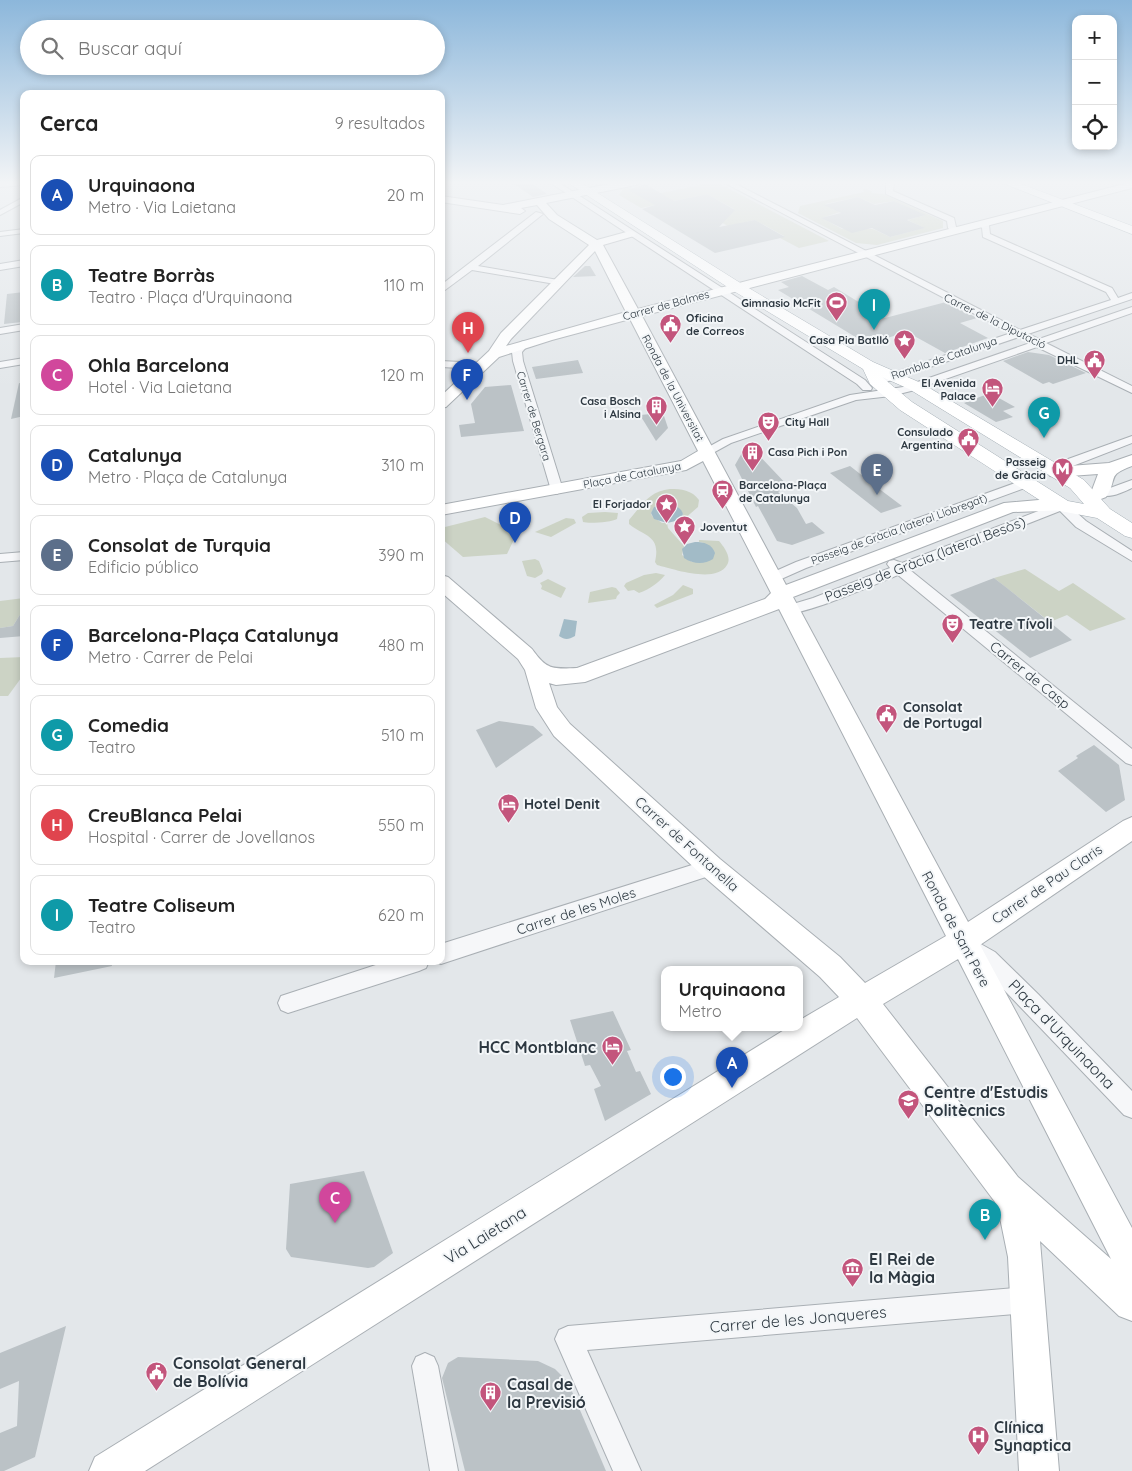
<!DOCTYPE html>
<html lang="es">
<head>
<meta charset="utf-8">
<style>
	body { margin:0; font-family:Quicksand,sans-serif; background:#f2f2f2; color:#222 }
	.controls { position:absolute; right:15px; top:15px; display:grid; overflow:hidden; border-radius:10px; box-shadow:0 2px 8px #0003 }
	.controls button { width:45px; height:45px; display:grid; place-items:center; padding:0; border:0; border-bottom:1px solid #e0e0e0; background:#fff; color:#222; font:25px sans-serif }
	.you { position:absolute; left:672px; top:1076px; width:18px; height:18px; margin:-12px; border:4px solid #fff; border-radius:50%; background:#1a73e8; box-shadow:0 0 0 8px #1a73e833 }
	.badge { display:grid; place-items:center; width:32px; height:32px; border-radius:50%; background:#c3557c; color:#fff; font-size:16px; font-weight:700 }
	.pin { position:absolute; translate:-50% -41px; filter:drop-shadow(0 1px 2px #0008) }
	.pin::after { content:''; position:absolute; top:26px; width:18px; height:15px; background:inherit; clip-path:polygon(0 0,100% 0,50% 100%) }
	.popup { position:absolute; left:661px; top:966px; width:142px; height:65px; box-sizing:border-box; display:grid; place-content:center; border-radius:10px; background:#fff; filter:drop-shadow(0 1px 4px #0005); font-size:16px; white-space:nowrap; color:#767676 }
	.popup b { font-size:19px; color:#222 }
	.popup::after { content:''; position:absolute; left:50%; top:100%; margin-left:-10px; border:10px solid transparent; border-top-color:#fff }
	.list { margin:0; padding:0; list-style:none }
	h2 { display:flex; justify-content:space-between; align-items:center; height:65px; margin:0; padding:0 20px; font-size:21px }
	h2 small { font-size:16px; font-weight:400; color:#767676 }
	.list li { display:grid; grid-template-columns:32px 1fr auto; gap:15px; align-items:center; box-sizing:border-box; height:80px; margin:0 10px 10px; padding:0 10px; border:1px solid #e0e0e0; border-radius:10px }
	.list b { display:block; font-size:19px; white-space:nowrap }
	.list p { margin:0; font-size:16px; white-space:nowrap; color:#767676 }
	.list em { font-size:16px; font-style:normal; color:#767676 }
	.icon { flex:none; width:28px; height:28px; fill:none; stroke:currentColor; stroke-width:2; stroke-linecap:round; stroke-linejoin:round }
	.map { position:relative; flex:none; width:1132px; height:1471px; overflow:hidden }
	.search { position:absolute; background:#fff; box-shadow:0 2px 8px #0003; left:20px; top:20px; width:425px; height:55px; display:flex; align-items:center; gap:12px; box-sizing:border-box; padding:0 18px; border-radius:28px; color:#767676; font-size:19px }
	.panel { position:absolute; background:#fff; box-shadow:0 2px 8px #0003; left:20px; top:90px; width:425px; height:875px; border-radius:10px }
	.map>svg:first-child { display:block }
</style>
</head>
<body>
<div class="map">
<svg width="1132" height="1471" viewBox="0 0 1132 1471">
	<rect width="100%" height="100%" fill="#e3e7ea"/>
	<g fill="#ccd3c5" fill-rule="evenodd">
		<path d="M716 182 829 241 799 248 780 238 784 236 755 220 728 226 708 215 734 209 707 194 641 208 619 195 623 189 630 187 632 189 629 190 656 194Z"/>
		<path d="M863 189 872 191 871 193 883 194 943 221V228L877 245 856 243 798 213 800 206 864 192ZM858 197 874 204 894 201 925 215 908 220 924 228 890 237 873 229H842L822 218 840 212 825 204Z"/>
		<path d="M670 489C681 489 692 490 699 500L698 507 683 520 681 519 683 514C677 503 658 499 651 513L652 516 662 523H667L668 528 684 546 682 555 692 562 704 543 699 542V540L719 541C724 547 732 557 727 565 716 584 673 569 657 565L655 562C661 535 645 537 629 524V520C641 506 649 491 670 489Z"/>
		<path d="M605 512 618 513 617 519C612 522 589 524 583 522L582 517 588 513Z"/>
		<path d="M485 517 517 533 507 554 463 557 441 538V528Z"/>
		<path d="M566 518 574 519 576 523 551 537 535 532Z"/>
		<path d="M535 559 539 561 543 571 542 574 535 578 527 576 522 561Z"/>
		<path d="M1025 569 1059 591 1073 583 1126 619 1090 631 1067 615 1050 622 994 578Z"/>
		<path d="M656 573 665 575C658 583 650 589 639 593L634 590 628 591 624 586 626 583 644 575Z"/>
		<path d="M548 579 566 588 561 598 541 589 542 586 540 583Z"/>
		<path d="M683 585 693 589V594L657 608 654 605 673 595Z"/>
		<path d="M612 587 616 588 620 593 617 596 616 599 588 603 590 592Z"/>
		<path d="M24 598V608L13 626 0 628V601Z"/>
		<path d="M24 657V674L8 696H0V658Z"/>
	</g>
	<g fill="#a2bbc7">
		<path d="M667 504C674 505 681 507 683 514L680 520 667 523 654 519 651 513 654 507Z"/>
		<path d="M695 542C704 542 712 544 715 553L713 559C704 565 693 564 684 558L682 549 687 544Z"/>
		<path d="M564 619 577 621 575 636C568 640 565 640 559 636Z"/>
	</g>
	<g fill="#bbc2c6">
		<path d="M511 182H530L547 194 533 197Z"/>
		<path d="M645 184 674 201 707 194 735 210 719 227 755 220 785 237 715 253 642 209 655 205 628 190Z"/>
		<path d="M858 197 875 205 894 201 926 215 907 220 925 228 890 237 872 228 852 233 821 218 841 213 824 205Z"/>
		<path d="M585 266H590L596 276 573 277Z"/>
		<path d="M802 276 828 290 834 287 885 318 946 302 977 318 960 323 988 338 945 353 907 332 867 344 778 290 789 287 781 282Z"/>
		<path d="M24 292 22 322 4 324 7 294Z"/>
		<path d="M1028 352 1049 355 1086 373 1053 384 1049 382 1043 384 1003 361Z"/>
		<path d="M578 360 583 373 536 379 532 367Z"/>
		<path d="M19 383 24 384V416L11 419Z"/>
		<path d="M511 385 524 431 461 437 459 425 475 423 471 404 485 387Z"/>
		<path d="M990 393 1015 407 1003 411 1013 417 996 422 964 403Z"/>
		<path d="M663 413 668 428 656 441 640 415Z"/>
		<path d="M751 447 789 487 778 492 797 508 806 524 812 522 825 533 792 545 777 541 758 506 756 507 735 465 743 451Z"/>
		<path d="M850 466 882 491 902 506 881 513 830 473Z"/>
		<path d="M994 578 1007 588 1072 640 1030 658 950 595Z"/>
		<path d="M24 608V636L0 638V628L13 626Z"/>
		<path d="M499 721 533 726 543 735 496 768 476 730Z"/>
		<path d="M1094 745 1119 765 1125 800 1106 812 1058 771 1078 758 1076 756Z"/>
		<path d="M56 961H111L112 966 54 978Z"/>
		<path d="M613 1011 631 1050 627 1051 636 1072 640 1071 651 1094 605 1121 594 1089 601 1086 590 1065 585 1066 570 1020Z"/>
		<path d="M364 1171 393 1253 374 1267 368 1268 291 1257 286 1249 290 1184Z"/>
		<path d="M66 1326 35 1457 4 1471H0V1433L17 1426 19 1381 0 1389V1353Z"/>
		<path d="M458 1357 538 1361 555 1369 568 1382 606 1471H465L442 1378 448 1363Z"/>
	</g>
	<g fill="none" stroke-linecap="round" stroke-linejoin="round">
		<defs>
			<g id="street">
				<path d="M24 182V185L0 187V183Z"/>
				<path d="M549 182H558L865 380 872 388 871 390H863L857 384Z"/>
				<path d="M723 182H732L1020 330 1111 300 1106 292 983 237 982 228 978 224 979 222H985L989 225 990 234 1112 288 1118 298 1132 293V299L1028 334 1039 339 1132 307V313L1046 343 1132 386V393L1037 347 911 391 891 396 856 400 731 443 711 454H703L701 452 703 450 723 439 850 395 903 387 1030 343 1019 337 883 383H875L874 381 875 379 1011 333Z"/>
				<path d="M886 182H894L893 191 954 218 956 227 960 231 953 233 948 228 947 221 886 194Z"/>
				<path d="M24 197V202L0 215V210Z"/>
				<path d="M536 212 543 214 478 266 558 280 562 283 561 285 472 270 441 293V285Z"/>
				<path d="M24 229V233L0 236V232Z"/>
				<path d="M24 260V266L0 270V264Z"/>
				<path d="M24 324V330L0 334V328Z"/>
				<path d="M524 341 529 344 522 352 523 361 563 490 557 494 551 490 513 361 512 352 521 342Z"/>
				<path d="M24 358V364L0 368V362Z"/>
				<path d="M441 361 480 363 485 366 480 369 441 367Z"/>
				<path d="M1132 436V443L1065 469H1057L1055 466 1057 463Z"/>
				<path d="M1026 479 1030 480 1032 483 1030 486 806 568 779 580H769L767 577 769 574 796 562Z"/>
				<path d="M1132 480V488C1121 493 1105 501 1095 492L1097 489 1110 488Z"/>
				<path d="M1062 502 1066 503 1086 521 1132 551V561L1076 527 1060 511 910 570 1132 749V765L1126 763 898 575C878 583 800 618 783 613L781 610 783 607 813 598 890 568 887 564 889 561 894 560 902 563Z"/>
				<path d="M24 552V560L0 562V554Z"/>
				<path d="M711 859 718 861 720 867 718 873 441 964 435 961H441V944Z"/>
				<path d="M970 938 995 952 1038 994 1132 1091V1118L1124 1115 981 966 963 954 960 947 963 940Z"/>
				<path d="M388 961H429L426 968 419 971 288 1013 281 1010 278 1003 281 996Z"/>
				<path d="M1028 1287 1037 1291 1041 1300 1037 1309 1028 1313 587 1350 641 1471H613L555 1339 559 1330 568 1326Z"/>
				<path d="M425 1353 434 1357 438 1366 458 1471H430L412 1366 416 1357Z"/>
			</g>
			<g id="secondary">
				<path d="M619 182H641L636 185 546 203 557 215 597 240 630 231 634 232 636 234 634 236 603 245 638 309 1132 182V188L642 316 786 585 1004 503 1050 499 1068 502 1071 506 1068 510 1013 512 793 597 968 922 1123 821 1132 817V841L980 945 1132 1228V1321L1119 1316 1040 1241 1059 1471H1019L1008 1257 998 1208 995 1202 857 1018 145 1471H89L95 1457 789 1027H800V1020L839 997 820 977 702 875 554 736 536 708 525 670 518 659 441 592V575L448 577 532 649C547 670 552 669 577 668L765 599 771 593 703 461 686 470 441 515V505L681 461 698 451 630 319 552 340 499 357 446 407 441 408V396L489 351 501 333 589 245 549 219 537 205 521 208 525 211 520 214 441 202V196L503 205ZM595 251 626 312 506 346 511 339ZM779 609 946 936 865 983 840 957 720 859 570 724 557 707 549 683 556 685 585 682ZM958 959 1111 1259 1018 1177 883 1004Z"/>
				<path d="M1132 455V466C1105 476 1119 478 1106 497L1091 503 1085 502 1082 498 1092 490 1098 474 1056 477 1050 476 1048 472 1050 468 1056 467 1109 463Z"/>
			</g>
			<g id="primary">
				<path d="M567 182H580L742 284 873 362 921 383 1084 480 1110 509 1132 523V538L1125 536 1097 518 1055 510 900 410 870 384 863 369 732 290ZM882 377 909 389 1070 488 1084 504 1068 501 912 402Z"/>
				<path d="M1000 182H1016L1132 226V234Z"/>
			</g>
		</defs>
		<use href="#street" stroke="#a9afb4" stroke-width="2"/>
		<use href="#secondary" stroke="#a9afb4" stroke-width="2"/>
		<use href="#primary" stroke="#a4aeb5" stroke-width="1"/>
		<use href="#street" fill="#f6f7f9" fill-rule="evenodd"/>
		<use href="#secondary" fill="#fff" fill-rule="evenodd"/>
		<use href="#primary" fill="#fff" fill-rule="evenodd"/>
	</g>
	<linearGradient id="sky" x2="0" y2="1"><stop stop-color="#8cb7db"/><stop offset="0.47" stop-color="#f2f4f6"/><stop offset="1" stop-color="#f2f4f6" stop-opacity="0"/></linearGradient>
	<rect width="1132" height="388" fill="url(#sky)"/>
	<defs>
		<symbol id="stadium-pin" viewBox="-11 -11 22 30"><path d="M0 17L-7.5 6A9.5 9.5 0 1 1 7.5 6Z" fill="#c3557c" stroke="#f3f6f8"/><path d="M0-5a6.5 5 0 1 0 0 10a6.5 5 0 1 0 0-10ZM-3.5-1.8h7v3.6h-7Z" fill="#fff"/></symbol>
		<symbol id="civic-pin" viewBox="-11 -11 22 30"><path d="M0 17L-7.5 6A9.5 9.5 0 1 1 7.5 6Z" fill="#c3557c" stroke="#f3f6f8"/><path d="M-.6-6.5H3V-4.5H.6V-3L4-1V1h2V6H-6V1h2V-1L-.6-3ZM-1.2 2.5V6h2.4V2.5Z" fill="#fff"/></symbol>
		<symbol id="sight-pin" viewBox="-11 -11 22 30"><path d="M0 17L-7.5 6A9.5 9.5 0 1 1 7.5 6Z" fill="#c3557c" stroke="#f3f6f8"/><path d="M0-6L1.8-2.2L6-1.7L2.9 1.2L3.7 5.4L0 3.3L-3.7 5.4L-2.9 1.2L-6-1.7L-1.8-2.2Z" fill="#fff"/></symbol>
		<symbol id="hotel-pin" viewBox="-11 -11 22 30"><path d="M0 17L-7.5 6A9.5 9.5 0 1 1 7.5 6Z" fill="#c3557c" stroke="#f3f6f8"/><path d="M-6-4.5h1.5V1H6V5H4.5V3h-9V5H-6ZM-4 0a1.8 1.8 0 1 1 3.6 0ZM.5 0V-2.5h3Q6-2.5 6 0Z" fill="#fff"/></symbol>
		<symbol id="building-pin" viewBox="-11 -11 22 30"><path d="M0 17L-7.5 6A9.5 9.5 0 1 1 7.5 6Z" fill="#c3557c" stroke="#f3f6f8"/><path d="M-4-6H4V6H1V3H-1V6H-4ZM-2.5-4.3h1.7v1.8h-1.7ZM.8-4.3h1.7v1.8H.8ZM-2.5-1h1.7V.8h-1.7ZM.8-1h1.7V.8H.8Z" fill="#fff"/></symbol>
		<symbol id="theatre-pin" viewBox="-11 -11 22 30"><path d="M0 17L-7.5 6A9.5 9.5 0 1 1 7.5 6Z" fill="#c3557c" stroke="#f3f6f8"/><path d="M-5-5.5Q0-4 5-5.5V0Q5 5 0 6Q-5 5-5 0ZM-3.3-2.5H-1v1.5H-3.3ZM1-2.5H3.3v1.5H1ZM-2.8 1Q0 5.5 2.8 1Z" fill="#fff"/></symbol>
		<symbol id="metro-pin" viewBox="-11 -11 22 30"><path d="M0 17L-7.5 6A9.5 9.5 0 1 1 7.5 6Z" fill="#c3557c" stroke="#f3f6f8"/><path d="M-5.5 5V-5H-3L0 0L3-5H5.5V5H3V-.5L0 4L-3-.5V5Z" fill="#fff"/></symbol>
		<symbol id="station-pin" viewBox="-11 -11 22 30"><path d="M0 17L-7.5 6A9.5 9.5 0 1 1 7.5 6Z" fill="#c3557c" stroke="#f3f6f8"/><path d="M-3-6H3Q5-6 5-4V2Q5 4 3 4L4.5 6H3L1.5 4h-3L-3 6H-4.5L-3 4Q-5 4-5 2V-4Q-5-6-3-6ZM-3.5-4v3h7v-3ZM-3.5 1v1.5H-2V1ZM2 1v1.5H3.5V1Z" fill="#fff"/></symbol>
		<symbol id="university-pin" viewBox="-11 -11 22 30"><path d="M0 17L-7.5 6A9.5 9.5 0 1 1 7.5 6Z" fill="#c3557c" stroke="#f3f6f8"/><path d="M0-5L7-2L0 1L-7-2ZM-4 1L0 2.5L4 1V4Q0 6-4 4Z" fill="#fff"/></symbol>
		<symbol id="museum-pin" viewBox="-11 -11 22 30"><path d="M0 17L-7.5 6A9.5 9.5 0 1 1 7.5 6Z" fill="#c3557c" stroke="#f3f6f8"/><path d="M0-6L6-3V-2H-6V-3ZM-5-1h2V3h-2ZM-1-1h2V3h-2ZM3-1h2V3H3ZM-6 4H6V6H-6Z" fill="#fff"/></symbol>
		<symbol id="hospital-pin" viewBox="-11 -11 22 30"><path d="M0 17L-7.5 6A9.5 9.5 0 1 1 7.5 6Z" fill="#c3557c" stroke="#f3f6f8"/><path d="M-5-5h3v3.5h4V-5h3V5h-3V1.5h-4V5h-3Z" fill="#fff"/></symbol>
	</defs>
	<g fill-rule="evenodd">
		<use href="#stadium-pin" x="824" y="290" width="25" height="34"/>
		<use href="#civic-pin" x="658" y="312" width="25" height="34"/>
		<use href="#sight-pin" x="892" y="328" width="25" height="34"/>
		<use href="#civic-pin" x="1082" y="348" width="25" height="34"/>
		<use href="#hotel-pin" x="980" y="376" width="25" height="34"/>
		<use href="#building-pin" x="644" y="394" width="25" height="34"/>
		<use href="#theatre-pin" x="756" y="410" width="25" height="34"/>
		<use href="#civic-pin" x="956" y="426" width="25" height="34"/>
		<use href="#building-pin" x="740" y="440" width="25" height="34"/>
		<use href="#metro-pin" x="1050" y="456" width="25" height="34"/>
		<use href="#station-pin" x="710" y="478" width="25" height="34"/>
		<use href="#sight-pin" x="654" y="492" width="25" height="34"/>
		<use href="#sight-pin" x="672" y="514" width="25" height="34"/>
		<use href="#theatre-pin" x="940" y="612" width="25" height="34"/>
		<use href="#civic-pin" x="874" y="702" width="25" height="34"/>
		<use href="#hotel-pin" x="496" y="792" width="25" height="34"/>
		<use href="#hotel-pin" x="600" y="1034" width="25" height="34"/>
		<use href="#university-pin" x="896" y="1088" width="25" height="34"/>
		<use href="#museum-pin" x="840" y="1256" width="25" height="34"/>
		<use href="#civic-pin" x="144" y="1360" width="25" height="34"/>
		<use href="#building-pin" x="478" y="1380" width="25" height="34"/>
		<use href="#hospital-pin" x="966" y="1424" width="25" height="34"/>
	</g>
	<g text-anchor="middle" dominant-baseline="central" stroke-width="4" stroke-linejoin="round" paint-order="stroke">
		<g font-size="11" font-weight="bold" fill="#2d3841" stroke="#f3f6f8" text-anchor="end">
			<text x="821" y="303">Gimnasio McFit</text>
			<text x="686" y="318" text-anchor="start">Oficina<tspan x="686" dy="13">de Correos</tspan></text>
			<text x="889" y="340">Casa Pia Batlló</text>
			<text x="1079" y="360">DHL</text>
			<text x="976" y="383">El Avenida<tspan x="976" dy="13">Palace</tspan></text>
			<text x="641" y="401">Casa Bosch<tspan x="641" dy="13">i Alsina</tspan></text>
			<text x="785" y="422" text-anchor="start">City Hall</text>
			<text x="953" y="432">Consulado<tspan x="953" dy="13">Argentina</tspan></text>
			<text x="768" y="452" text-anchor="start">Casa Pich i Pon</text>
			<text x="1046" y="462">Passeig<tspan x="1046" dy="13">de Gràcia</tspan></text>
			<text x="739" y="485" text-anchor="start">Barcelona-Plaça<tspan x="739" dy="13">de Catalunya</tspan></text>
			<text x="651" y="504">El Forjador</text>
			<text x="700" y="527" text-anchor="start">Joventut</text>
		</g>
		<g font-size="11" fill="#2d3841" stroke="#f3f6f8">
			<text transform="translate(666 305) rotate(-15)">Carrer de Balmes</text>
			<text transform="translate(995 321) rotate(26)">Carrer de la Diputació</text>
			<text transform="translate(944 358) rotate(-19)">Rambla de Catalunya</text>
			<text transform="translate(673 388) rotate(62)">Ronda de la Universitat</text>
			<text transform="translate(534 416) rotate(73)">Carrer de Bergara</text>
			<text transform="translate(632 475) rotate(-11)">Plaça de Catalunya</text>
			<text transform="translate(899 529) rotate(-20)">Passeig de Gràcia (lateral Llobregat)</text>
		</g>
		<g font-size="14" fill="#2d3841" stroke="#f3f6f8">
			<text transform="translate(925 559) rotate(-21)">Passeig de Gràcia (lateral Besòs)</text>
			<text transform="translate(1030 675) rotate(39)">Carrer de Casp</text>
			<text transform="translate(687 844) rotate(42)">Carrer de Fontanella</text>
			<text transform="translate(1047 884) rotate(-34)">Carrer de Pau Claris</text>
			<text transform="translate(576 911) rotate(-18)">Carrer de les Moles</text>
			<text transform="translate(956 929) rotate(62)">Ronda de Sant Pere</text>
		</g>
		<g font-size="14" font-weight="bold" fill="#2d3841" stroke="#f3f6f8" text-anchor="start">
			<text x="969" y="624">Teatre Tívoli</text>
			<text x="903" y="707">Consolat<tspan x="903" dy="16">de Portugal</tspan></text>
			<text x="524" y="804">Hotel Denit</text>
		</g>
		<g font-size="16" fill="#2d3841" stroke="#f3f6f8">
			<text transform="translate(1062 1034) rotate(46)">Plaça d'Urquinaona</text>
			<text transform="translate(485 1235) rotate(-32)">Via Laietana</text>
			<text transform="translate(798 1319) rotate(-5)">Carrer de les Jonqueres</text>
		</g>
		<g font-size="16" font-weight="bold" fill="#2d3841" stroke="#f3f6f8" text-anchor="start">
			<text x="596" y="1047" text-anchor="end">HCC Montblanc</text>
			<text x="924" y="1092">Centre d'Estudis<tspan x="924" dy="18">Politècnics</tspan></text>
			<text x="869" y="1259">El Rei de<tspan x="869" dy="18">la Màgia</tspan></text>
			<text x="173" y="1363">Consolat General<tspan x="173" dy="18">de Bolívia</tspan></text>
			<text x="507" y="1384">Casal de<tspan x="507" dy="18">la Previsió</tspan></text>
			<text x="994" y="1427">Clínica<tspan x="994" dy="18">Synaptica</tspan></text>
		</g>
	</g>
</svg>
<div class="controls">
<button>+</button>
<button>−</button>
<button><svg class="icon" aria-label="locate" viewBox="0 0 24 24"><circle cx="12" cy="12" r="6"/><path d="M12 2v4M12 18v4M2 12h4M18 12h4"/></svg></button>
</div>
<div class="you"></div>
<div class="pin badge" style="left:732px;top:1088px;background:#1a4fb4">A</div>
<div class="popup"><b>Urquinaona</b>Metro</div>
<div class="pin badge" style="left:985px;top:1240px;background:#0f9aa8">B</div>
<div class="pin badge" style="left:335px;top:1223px;background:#d1479c">C</div>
<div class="pin badge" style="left:515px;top:543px;background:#1a4fb4">D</div>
<div class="pin badge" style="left:877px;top:495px;background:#5c6f8a">E</div>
<div class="pin badge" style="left:467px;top:400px;background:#1a4fb4">F</div>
<div class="pin badge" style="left:1044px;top:438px;background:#0f9aa8">G</div>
<div class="pin badge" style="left:468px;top:353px;background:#e0444e">H</div>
<div class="pin badge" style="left:874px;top:330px;background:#0f9aa8">I</div>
<div class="search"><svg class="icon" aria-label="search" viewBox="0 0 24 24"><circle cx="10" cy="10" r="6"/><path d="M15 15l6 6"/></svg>Buscar aquí</div>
<section class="panel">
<h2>Cerca<small>9 resultados</small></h2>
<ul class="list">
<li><span class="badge" style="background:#1a4fb4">A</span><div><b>Urquinaona</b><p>Metro · Via Laietana</p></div><em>20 m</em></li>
<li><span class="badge" style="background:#0f9aa8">B</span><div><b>Teatre Borràs</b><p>Teatro · Plaça d'Urquinaona</p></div><em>110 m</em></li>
<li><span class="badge" style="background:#d1479c">C</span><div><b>Ohla Barcelona</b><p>Hotel · Via Laietana</p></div><em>120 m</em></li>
<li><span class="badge" style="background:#1a4fb4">D</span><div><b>Catalunya</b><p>Metro · Plaça de Catalunya</p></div><em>310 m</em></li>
<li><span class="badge" style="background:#5c6f8a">E</span><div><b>Consolat de Turquia</b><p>Edificio público</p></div><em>390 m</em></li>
<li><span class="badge" style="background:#1a4fb4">F</span><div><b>Barcelona-Plaça Catalunya</b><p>Metro · Carrer de Pelai</p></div><em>480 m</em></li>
<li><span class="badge" style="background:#0f9aa8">G</span><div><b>Comedia</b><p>Teatro</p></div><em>510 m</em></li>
<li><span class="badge" style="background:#e0444e">H</span><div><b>CreuBlanca Pelai</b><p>Hospital · Carrer de Jovellanos</p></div><em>550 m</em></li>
<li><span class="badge" style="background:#0f9aa8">I</span><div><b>Teatre Coliseum</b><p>Teatro</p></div><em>620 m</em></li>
</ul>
</section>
</div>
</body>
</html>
